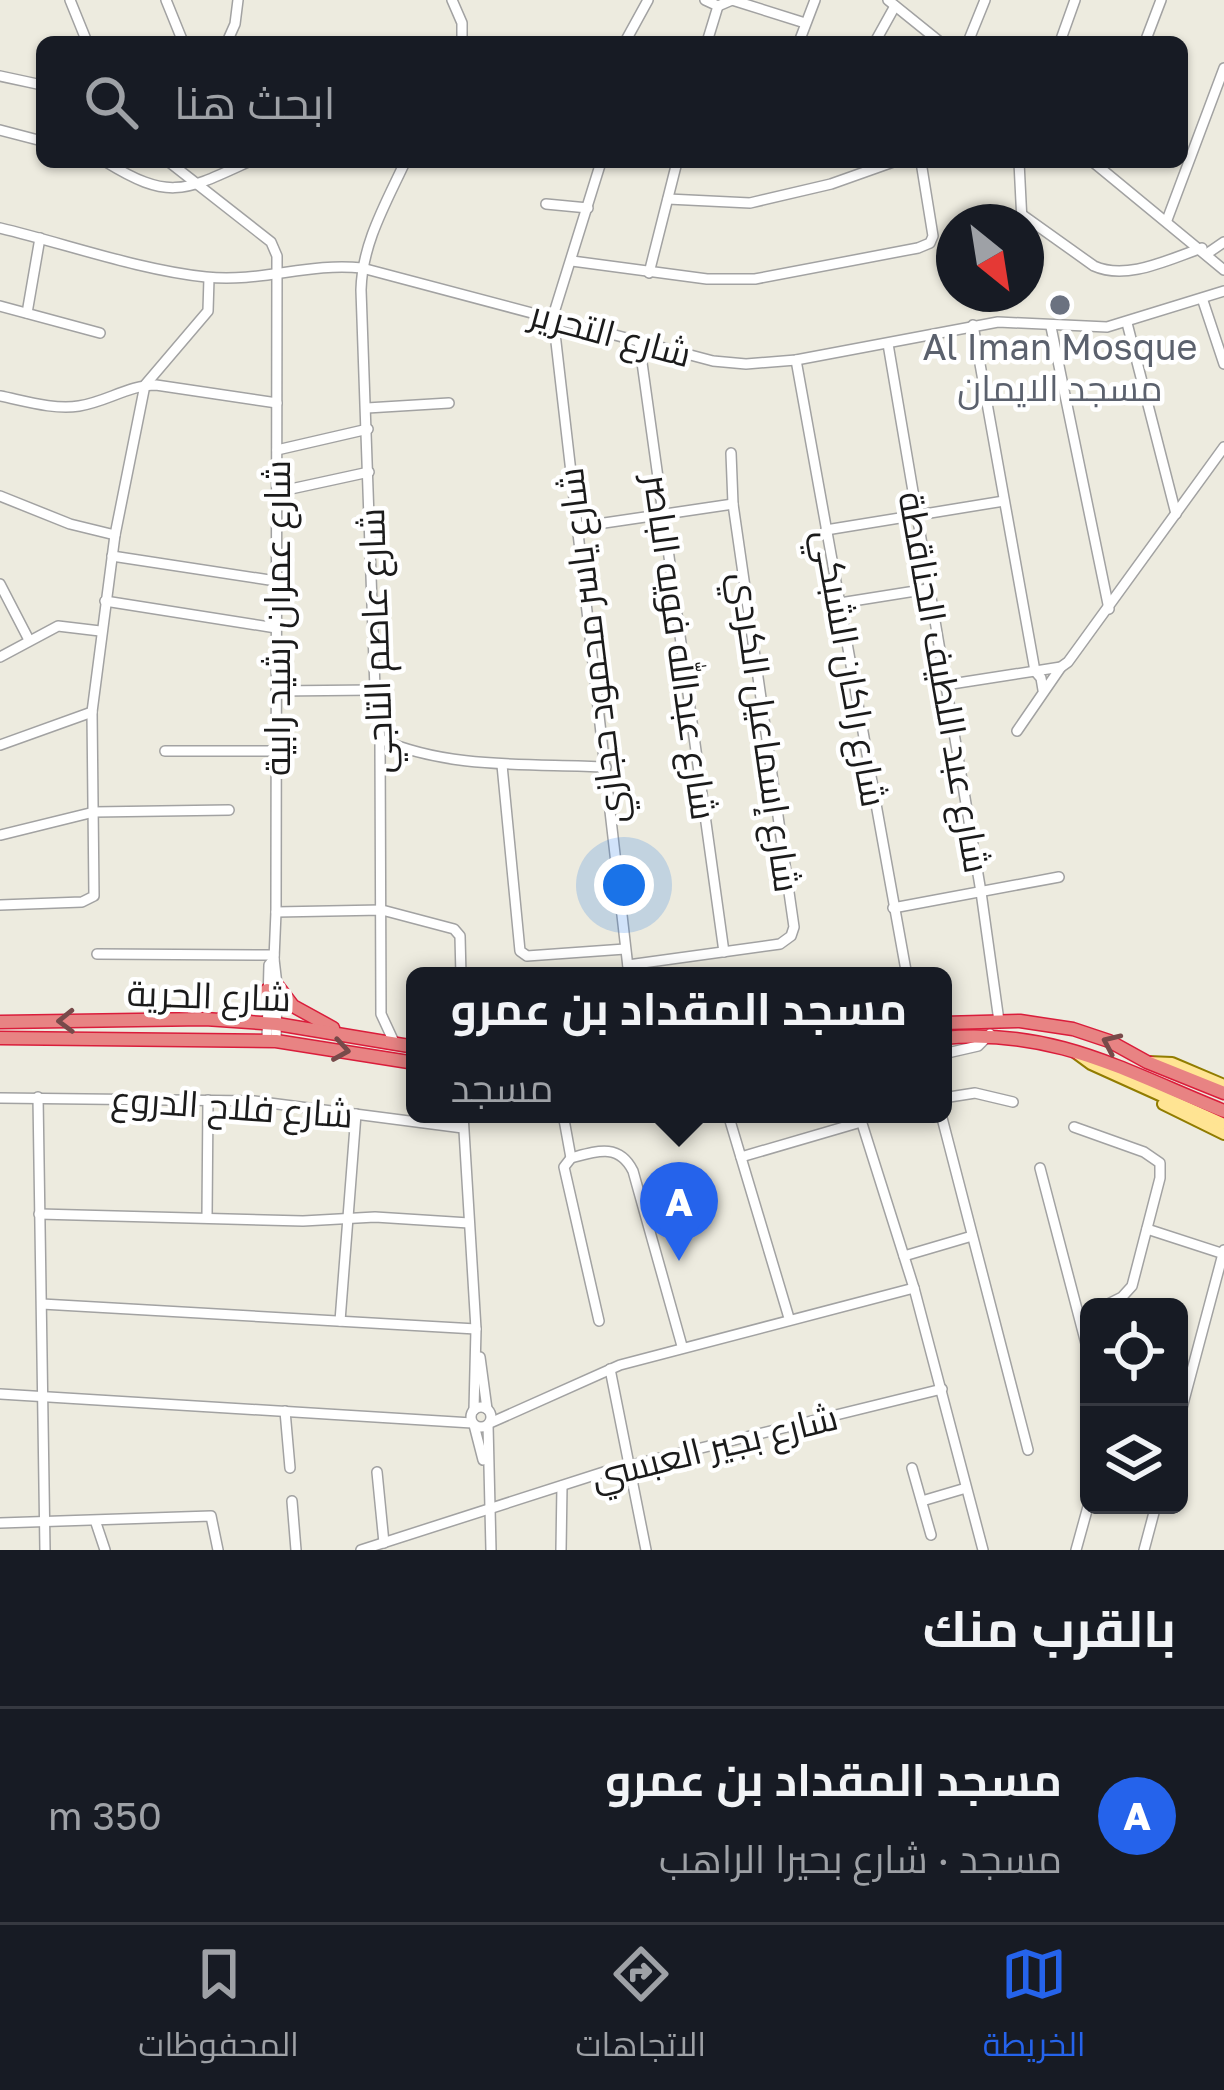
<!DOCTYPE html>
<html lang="ar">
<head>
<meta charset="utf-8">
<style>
	body { margin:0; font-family:"Golos Text",Cairo,sans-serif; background:#20242c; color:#f1f3f6; direction:rtl }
	.controls { position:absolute; right:36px; bottom:36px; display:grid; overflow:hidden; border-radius:18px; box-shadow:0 3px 9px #0004 }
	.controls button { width:108px; height:108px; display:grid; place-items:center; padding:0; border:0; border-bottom:3px solid #363941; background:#171b24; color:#f1f3f6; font:60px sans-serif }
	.compass { position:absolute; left:936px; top:204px; width:108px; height:108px; border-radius:50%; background:#171b24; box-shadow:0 3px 9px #0004; rotate:150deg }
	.you { position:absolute; left:624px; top:885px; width:42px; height:42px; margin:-30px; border:9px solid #fff; border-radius:50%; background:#1a73e8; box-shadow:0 0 0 18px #1a73e833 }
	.badge { display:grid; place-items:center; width:78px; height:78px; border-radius:50%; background:#2563eb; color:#fff; font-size:39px; font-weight:700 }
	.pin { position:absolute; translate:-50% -99px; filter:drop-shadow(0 3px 6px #0008) }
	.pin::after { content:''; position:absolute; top:63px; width:42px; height:36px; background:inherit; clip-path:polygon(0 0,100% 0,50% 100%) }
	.popup { position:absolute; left:406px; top:967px; width:546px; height:156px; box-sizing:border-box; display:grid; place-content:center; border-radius:18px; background:#171b24; filter:drop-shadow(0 3px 9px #0005); font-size:39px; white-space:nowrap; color:#9ea1a6 }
	.popup b { font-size:45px; color:#f1f3f6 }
	.popup::after { content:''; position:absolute; left:50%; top:100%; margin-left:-24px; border:24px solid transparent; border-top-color:#171b24 }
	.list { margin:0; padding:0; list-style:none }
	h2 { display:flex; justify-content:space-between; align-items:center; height:156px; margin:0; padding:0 48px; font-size:51px }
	h2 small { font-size:39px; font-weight:400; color:#9ea1a6 }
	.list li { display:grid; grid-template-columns:78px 1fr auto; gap:36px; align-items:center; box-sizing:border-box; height:216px; padding:0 48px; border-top:3px solid #363941 }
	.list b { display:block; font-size:45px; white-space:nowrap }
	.list p { margin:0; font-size:39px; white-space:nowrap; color:#9ea1a6 }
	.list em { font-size:39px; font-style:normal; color:#9ea1a6 }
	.icon { flex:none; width:66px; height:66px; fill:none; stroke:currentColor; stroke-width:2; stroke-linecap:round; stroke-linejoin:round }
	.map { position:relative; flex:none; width:1224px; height:1550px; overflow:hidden; direction:ltr }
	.search { position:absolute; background:#171b24; box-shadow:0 3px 9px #0004; left:36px; right:36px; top:36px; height:132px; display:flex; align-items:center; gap:30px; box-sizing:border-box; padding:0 42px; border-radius:18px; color:#9ea1a6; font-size:45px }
	.sheet { height:372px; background:#171b24 }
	nav { display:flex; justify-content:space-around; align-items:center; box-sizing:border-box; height:168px; border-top:3px solid #363941; background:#171b24; font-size:33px; color:#9ea1a6 }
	nav a { display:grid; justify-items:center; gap:6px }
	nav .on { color:#2563eb }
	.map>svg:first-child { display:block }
</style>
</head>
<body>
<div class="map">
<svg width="1224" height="1550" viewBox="0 0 1224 1550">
	<rect width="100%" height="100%" fill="#edebdf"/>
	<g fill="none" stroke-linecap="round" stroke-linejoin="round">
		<defs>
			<g id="minor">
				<path d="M70 0 87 42"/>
				<path d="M166 0 183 42"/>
				<path d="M452 0 462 23V42"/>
				<path d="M705 0 718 6 707 42"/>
				<path d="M888 0 940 42"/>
				<path d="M718 6 732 0 805 23"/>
				<path d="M227 42 235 24 238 0"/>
				<path d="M625 42 648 0"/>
				<path d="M799 42 815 0"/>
				<path d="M875 42 895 6"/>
				<path d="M968 42 985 0"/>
				<path d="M1060 42 1075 0"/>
				<path d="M1145 42 1161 0"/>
				<path d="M0 76 42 85"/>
				<path d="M0 130 42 141"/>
				<path d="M106 162C169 201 185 191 248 162"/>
				<path d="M169 162 271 242 277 256 276 912 274 959 269 965 267 1040"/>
				<path d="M601 162 553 316 629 976"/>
				<path d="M1019 162 1022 222"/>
				<path d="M1093 162 1224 270"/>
				<path d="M668 199 750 203 831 184 893 162"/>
				<path d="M546 204 588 208"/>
				<path d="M1021 214 1094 266C1127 281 1169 259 1202 248"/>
				<path d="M1167 220 1224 68"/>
				<path d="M0 228C67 244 139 270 206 277 260 283 309 262 362 268L713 361 746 364 796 360 998 322 1107 327 1224 291"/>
				<path d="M1208 253 1224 242"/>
				<path d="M1026 257V259"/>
				<path d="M572 261 707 279H755L918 248 930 243 933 236 921 162"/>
				<path d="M649 273 677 162"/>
				<path d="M1203 301 1224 364"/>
				<path d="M0 306 100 333"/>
				<path d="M27 313 40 238"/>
				<path d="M1127 323 1176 514"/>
				<path d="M973 325 1035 671 1041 678 1043 690"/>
				<path d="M1051 327 1109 609"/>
				<path d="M639 341 724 952"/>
				<path d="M888 344 981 892 999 1021"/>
				<path d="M796 360 907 976"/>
				<path d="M0 396C25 401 54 410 79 406 106 402 129 385 156 385L277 403"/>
				<path d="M367 408 449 403"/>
				<path d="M277 450 368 429"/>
				<path d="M277 492 369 472"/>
				<path d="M0 496 70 524 115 535"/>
				<path d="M577 527 733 504"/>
				<path d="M826 530 1004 501"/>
				<path d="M112 556 276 581"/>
				<path d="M0 584 29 640"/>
				<path d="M105 601 276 628"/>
				<path d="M840 603 928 589"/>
				<path d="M0 657 58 626 100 631"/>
				<path d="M945 685 1061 667 1068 662 1224 447"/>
				<path d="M276 691 375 690"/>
				<path d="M1017 731 1061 667"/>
				<path d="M380 739C451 770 530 763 606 767"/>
				<path d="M0 745 92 712"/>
				<path d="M165 751H275"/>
				<path d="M502 765 520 951 527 956 625 949"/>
				<path d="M1 835 94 812 229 810"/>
				<path d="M0 905 82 902 94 896 92 712 115 535 145 385 208 311 209 278"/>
				<path d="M893 908 1059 877"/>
				<path d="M276 912 382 910 454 929 460 936 461 976"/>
				<path d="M97 954 274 955"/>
				<path d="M274 959 277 985 276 1041"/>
				<path d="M628 965 780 944 791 936 794 927 733 504 731 453"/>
				<path d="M394 1042 381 1014 380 739 375 690 361 290C362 244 386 203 405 162"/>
				<path d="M943 1054 978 1046 990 1034"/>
				<path d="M38 1097 45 1550"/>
				<path d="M0 1098 254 1101 463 1128"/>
				<path d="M943 1098 975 1093 1013 1102"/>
				<path d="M463 1114 476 1329 474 1410"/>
				<path d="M563 1114 571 1158"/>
				<path d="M728 1114 789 1318"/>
				<path d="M859 1114 914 1288 983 1550"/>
				<path d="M941 1114 1028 1450"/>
				<path d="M1074 1127 1144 1152 1160 1163V1178L1132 1286 1122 1297 1102 1307"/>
				<path d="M741 1157 861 1122"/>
				<path d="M1040 1168 1089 1355"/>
				<path d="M39 1214 303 1221 375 1217 469 1223"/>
				<path d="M207 1216 208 1100"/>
				<path d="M1147 1229 1224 1254"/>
				<path d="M904 1256 972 1236"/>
				<path d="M42 1304 476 1329"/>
				<path d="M340 1321 356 1114"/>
				<path d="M599 1321 564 1167 571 1158C597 1151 619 1143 633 1171L682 1346"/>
				<path d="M480 1357 487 1409"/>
				<path d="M610 1369 646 1550"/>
				<path d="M0 1394 472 1423"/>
				<circle cx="481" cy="1417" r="10"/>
				<path d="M285 1411 290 1468"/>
				<path d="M1179 1419 1224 1250"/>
				<path d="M490 1423 620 1365 914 1288"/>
				<path d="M474 1425 483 1460"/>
				<path d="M488 1425 491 1550"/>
				<path d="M912 1468 931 1535"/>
				<path d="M377 1472 384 1543"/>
				<path d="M292 1501 296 1550"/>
				<path d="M922 1501 966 1488"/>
				<path d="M0 1523 211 1516 218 1550"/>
				<path d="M96 1523 105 1550"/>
				<path d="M361 1550 607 1471 942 1389"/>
				<path d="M561 1550 562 1486"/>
				<path d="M1076 1550 1089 1503"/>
				<path d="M1144 1550 1156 1505"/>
			</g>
			<g id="major">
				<path d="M1076 1053 1091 1064 1224 1124"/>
				<path d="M1148 1062 1172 1063 1224 1085"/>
				<path d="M1163 1104 1224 1134"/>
			</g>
			<g id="highway">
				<path d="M277 985 293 1006 333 1028"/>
				<path d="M224 1016 245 1011 267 990"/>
				<path d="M0 1022 205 1019 277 1024 415 1047"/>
				<path d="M943 1023 1020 1021 1073 1029 1109 1041 1147 1062 1224 1093"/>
				<path d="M0 1038 276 1041 415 1063"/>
				<path d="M943 1038C1055 1028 1124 1071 1224 1111"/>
			</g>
		</defs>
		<use href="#minor" stroke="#a2a2a2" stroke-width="12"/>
		<use href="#major" stroke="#917c00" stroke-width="14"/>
		<use href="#highway" stroke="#da1d3b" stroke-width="15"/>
		<use href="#minor" stroke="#fff" stroke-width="9"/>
		<use href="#major" stroke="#ffe493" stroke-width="10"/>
		<use href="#highway" stroke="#e88383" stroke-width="12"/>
	</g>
	<defs><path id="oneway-chevron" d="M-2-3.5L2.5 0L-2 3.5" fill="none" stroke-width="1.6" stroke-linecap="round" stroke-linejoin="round" transform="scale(3)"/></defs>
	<g stroke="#774a4a">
		<use href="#oneway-chevron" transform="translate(66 1021) rotate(179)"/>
		<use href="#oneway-chevron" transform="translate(1111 1043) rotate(-156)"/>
		<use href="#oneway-chevron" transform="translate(341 1050) rotate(9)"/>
	</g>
	<circle fill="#6b7280" stroke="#fff" stroke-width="4.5" cx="1060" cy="305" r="12"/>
	<g text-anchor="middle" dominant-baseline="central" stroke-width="9" stroke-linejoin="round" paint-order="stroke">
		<g font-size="36" fill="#1b1b1b" stroke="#fff">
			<text transform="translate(611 333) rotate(15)">شارع التحرير</text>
			<text transform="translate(276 618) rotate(-90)">شارع عمران رشيد رابية</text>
			<text transform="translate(375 641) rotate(-92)">شارع عاصم التاجي</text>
			<text transform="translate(591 646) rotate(-97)">شارع ياسر محمود حجازي</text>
			<text transform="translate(681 647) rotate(82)">شارع عبدالله فويه الباصر</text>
			<text transform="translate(851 668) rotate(80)">شارع راكان الشبكي</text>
			<text transform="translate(945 682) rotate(80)">شارع عبد اللطيف الحناقطة</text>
			<text transform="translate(766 732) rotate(82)">شارع إسماعيل الكردي</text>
			<text transform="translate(209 995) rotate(2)">شارع الحرية</text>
			<text transform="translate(232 1106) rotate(4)">شارع فلاح الدروع</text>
			<text transform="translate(714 1446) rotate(-14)">شارع بجير العبسي</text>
		</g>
		<g font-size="36" fill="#5b616d" stroke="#fff">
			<text x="1060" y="346">Al Iman Mosque<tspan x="1060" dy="41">مسجد الايمان</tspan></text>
		</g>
	</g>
</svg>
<div class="controls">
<button><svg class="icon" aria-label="locate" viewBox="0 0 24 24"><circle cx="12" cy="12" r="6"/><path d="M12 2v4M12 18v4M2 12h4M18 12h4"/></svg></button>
<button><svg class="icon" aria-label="layers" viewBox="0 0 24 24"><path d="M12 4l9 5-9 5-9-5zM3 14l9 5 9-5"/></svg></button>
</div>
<svg class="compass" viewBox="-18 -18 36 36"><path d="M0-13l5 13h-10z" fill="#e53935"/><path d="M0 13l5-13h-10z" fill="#9ea1a6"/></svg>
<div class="you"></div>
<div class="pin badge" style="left:679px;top:1261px">A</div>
<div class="popup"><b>مسجد المقداد بن عمرو</b>مسجد</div>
<div class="search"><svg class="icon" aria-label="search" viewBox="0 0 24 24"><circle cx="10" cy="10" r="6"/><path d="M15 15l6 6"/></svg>ابحث هنا</div>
</div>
<section class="sheet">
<h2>بالقرب منك<small></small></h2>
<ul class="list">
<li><span class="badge">A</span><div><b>مسجد المقداد بن عمرو</b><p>مسجد · شارع بحيرا الراهب</p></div><em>350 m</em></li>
</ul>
</section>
<nav>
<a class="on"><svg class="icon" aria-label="map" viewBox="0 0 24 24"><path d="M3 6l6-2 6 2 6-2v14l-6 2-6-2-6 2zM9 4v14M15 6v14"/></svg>الخريطة</a>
<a><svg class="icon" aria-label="directions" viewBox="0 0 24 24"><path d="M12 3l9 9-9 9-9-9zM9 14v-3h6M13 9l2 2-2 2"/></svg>الاتجاهات</a>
<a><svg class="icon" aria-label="saved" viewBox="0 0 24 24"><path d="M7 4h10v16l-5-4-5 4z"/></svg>المحفوظات</a>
</nav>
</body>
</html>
